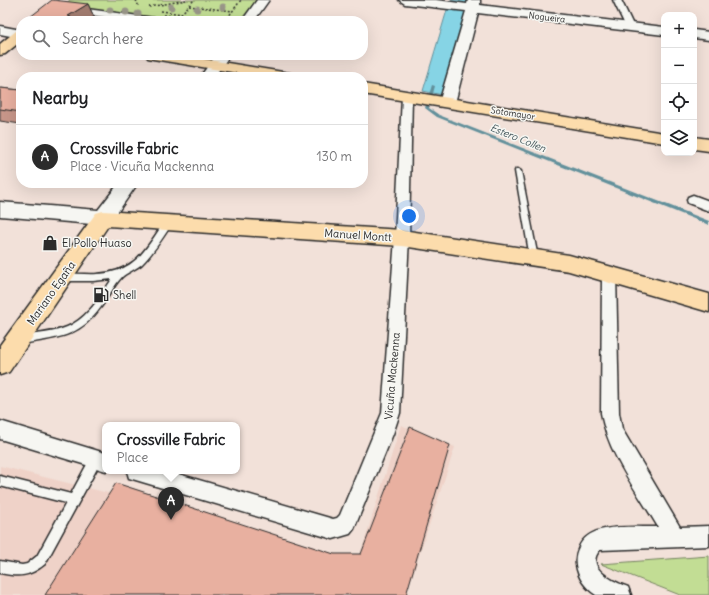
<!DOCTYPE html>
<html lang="en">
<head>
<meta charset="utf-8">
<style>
	body { margin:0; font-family:Delius,sans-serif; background:#f6f6f6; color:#202124 }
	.controls { position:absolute; right:12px; top:12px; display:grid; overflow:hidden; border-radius:8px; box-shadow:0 4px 16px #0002 }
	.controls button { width:36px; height:36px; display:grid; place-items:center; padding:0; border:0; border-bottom:1px solid #e0e0e0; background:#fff; color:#202124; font:20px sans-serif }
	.you { position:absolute; left:409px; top:216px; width:14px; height:14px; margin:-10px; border:3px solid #fff; border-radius:50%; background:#1a73e8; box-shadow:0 0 0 6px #1a73e833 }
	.badge { display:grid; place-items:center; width:26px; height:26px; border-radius:50%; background:#2b2b2b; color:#fff; font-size:13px; font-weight:700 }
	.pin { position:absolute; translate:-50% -33px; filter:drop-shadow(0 1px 2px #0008) }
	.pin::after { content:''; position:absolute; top:21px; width:14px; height:12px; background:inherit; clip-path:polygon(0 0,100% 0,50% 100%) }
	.popup { position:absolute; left:102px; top:422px; width:138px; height:52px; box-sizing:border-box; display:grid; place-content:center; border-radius:8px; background:#fff; filter:drop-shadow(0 1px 3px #0005); font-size:13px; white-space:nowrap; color:#757577 }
	.popup b { font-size:15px; color:#202124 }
	.popup::after { content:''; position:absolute; left:50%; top:100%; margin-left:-8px; border:8px solid transparent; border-top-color:#fff }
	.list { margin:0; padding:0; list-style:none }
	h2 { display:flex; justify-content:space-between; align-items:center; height:52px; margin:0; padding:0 16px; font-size:17px }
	h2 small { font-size:13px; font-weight:400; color:#757577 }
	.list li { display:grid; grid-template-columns:26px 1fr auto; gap:12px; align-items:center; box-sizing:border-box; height:64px; padding:0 16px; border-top:1px solid #e0e0e0 }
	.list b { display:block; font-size:15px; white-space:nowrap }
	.list p { margin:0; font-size:13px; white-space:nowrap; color:#757577 }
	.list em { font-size:13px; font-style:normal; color:#757577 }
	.icon { flex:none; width:22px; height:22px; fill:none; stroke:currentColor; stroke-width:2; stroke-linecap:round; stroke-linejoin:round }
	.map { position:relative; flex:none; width:709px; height:595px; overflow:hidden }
	.search { position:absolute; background:#fff; box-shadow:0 4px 16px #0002; left:16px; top:16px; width:352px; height:44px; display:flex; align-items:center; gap:10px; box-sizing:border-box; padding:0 14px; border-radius:16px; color:#757577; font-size:15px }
	.panel { position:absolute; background:#fff; box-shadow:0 4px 16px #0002; left:16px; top:72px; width:352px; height:116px; border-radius:16px }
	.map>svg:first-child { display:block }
</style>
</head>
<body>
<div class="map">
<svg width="709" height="595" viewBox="0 0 709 595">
	<rect width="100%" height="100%" fill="#f2e1d9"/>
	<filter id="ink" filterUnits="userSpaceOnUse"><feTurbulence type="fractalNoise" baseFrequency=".025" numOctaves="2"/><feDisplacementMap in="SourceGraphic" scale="8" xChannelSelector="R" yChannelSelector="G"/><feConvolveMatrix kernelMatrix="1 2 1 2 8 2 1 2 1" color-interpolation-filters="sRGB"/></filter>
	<g filter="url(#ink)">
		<path fill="#efd2c8" d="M401 425 455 447 406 595H0V466L112 494 132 488 336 554 360 555Z"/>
		<g fill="#c2dd94" stroke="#768460">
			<path d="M70 0H256L240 21H177L69 6 66 3Z"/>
			<path d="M709 556V595H680L601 564Z"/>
		</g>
		<path fill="#86d4e5" stroke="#62909b" d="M450 0H469L443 95 423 91Z"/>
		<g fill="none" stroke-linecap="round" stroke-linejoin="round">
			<path fill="#62909b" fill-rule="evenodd" d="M432 85 435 86 429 108 439 115 709 221V225L437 117 425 108Z"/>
			<defs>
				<g id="lane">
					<path d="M516 169H518L521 171 538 258 534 261 530 258 515 171Z"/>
					<path d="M169 219 173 222C164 236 154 252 142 264 136 269 126 273 122 277 114 285 108 298 101 307 79 338 56 338 21 344L18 343 17 340 18 337 21 336C36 334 53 333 67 327 88 318 100 297 112 279L93 281H63L60 280 59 278 60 276C71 272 86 275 97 274 137 272 145 249 166 220Z"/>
					<path d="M96 454 100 455 101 459 100 463 45 564C29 577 19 577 0 573V561L22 565 27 564 37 556 66 503 0 486V476L71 494 92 455Z"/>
				</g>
				<g id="street">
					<path d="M613 0H621L634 27 633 29H627Z"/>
					<path d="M72 7 154 18 158 21H134L69 12V8Z"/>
					<path d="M407 93 412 96 409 238 400 413 393 434 354 529 350 534 333 539 129 478 127 471H168L333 519 337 518 340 515 382 413 395 238 402 96Z"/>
					<path d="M693 195 709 201V211L688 203 687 200 688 197Z"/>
					<path d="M609 268 614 270 616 274 619 413 622 429 680 527 709 526V546L600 550C584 568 614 582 628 587L631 595H596C585 588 578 577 576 565 575 558 576 553 579 547 590 521 634 528 658 527 637 491 608 454 601 413L602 274 604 270Z"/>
					<path d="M0 421 105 453 106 471 0 439Z"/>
				</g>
				<g id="secondary">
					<path d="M257 0H269L254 21H242Z"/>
					<path d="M399 0H436L467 4 468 0H480V5L664 27V35L478 13 455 103 453 106H441L439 103 466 11 405 4Z"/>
					<path d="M0 26 21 30V38L0 34Z"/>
					<path d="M694 30 709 32V40L694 38Z"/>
					<path d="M216 55H230L214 77H200Z"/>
					<path d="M119 183H138L110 223 103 225 0 216V202L98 210Z"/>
				</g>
				<g id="primary">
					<path d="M21 30V41L5 54 0 55V44L16 31Z"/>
					<path d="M146 55H179L289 73 294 74 296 77H262L153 59 148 58Z"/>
					<path d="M363 84 664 133V143L363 94Z"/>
					<path d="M694 137 709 139V151L694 149Z"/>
					<path d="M103 211 402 230 569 255 709 294V312L569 271 402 246 108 226 9 372 0 375V345L96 213Z"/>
				</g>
			</defs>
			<use href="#lane" stroke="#2b2b2b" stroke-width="3"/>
			<use href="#street" stroke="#2b2b2b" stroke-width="3"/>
			<use href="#secondary" stroke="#2b2b2b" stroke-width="3"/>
			<use href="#primary" stroke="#2b2b2b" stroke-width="3"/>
			<g stroke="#2b2b2b" stroke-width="1.5" stroke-dasharray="2 2" stroke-linecap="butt">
				<path d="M136 0 139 7"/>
				<path d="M189 6 233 11"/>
				<path d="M149 7 186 0"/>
				<path d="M161 11 182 14"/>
				<path d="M181 14 194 0"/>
				<path d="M164 15 215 21"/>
				<path d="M225 21 241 0"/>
			</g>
			<use href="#lane" fill="#f6f6f2" fill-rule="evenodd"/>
			<use href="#street" fill="#f6f6f2" fill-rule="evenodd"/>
			<use href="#secondary" fill="#f6f6f2" fill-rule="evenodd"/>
			<use href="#primary" fill="#fcdcac" fill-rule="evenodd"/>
		</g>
		<g fill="#999688">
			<circle cx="171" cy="7" r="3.5"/>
			<circle cx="223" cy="7" r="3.5"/>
			<circle cx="197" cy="9" r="3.5"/>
			<circle cx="110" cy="10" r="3.5"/>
			<circle cx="126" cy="12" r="3.5"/>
			<circle cx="138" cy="14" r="3.5"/>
		</g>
		<g fill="#c8978a" stroke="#2b2b2b">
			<path d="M88 4 94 17 88 21H32L30 17Z"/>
			<path d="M0 88 21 90V124L0 121Z"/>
		</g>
		<path fill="#a27b70" stroke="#2b2b2b" d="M88 4 94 17 88 21H66L68 16Z"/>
		<g fill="#e8b0a0" stroke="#2b2b2b">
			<path d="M52 0H53L88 4 68 16 71 17 66 21H57L30 17Z"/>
			<path d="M0 88 21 90V112L0 109Z"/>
			<path d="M410 427 450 445 406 595H45L116 483 334 554H361Z"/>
		</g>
	</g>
	<defs>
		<symbol id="shop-bare" viewBox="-9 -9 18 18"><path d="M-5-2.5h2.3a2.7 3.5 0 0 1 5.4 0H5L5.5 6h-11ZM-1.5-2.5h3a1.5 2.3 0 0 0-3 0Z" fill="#2b2b2b" stroke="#f6f6f2" stroke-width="2.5" paint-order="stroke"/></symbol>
		<symbol id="fuel-bare" viewBox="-9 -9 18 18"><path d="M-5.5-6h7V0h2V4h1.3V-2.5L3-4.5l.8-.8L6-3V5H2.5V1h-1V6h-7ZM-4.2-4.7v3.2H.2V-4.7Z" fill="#2b2b2b" stroke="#f6f6f2" stroke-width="2.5" paint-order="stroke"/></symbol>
	</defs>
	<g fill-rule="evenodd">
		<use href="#shop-bare" x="39" y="232" width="22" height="22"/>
		<use href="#fuel-bare" x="90" y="284" width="22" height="22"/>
	</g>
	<g text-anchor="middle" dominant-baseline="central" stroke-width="3" stroke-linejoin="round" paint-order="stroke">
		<g font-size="9" fill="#2b2b2b" stroke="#f6f6f2">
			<text transform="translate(547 17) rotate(7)">Nogueira</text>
			<text transform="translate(513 113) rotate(9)">Sotomayor</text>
		</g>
		<g font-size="10" font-style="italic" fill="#42555a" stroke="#f6f6f2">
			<text transform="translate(518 138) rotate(22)">Estero Collen</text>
		</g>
		<g font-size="11" fill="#2b2b2b" stroke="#f6f6f2">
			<text transform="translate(358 235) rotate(4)">Manuel Montt</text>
			<text transform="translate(51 293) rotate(-55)">Mariano Egaña</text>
			<text transform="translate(392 376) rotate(-85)">Vicuña Mackenna</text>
		</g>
		<g font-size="11" fill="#2b2b2b" stroke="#f6f6f2" text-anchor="start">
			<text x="62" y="243">El Pollo Huaso</text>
			<text x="113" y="295">Shell</text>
		</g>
	</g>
</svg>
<div class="controls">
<button>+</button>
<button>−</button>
<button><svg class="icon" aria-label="locate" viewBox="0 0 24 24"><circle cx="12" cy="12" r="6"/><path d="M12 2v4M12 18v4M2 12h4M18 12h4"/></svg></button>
<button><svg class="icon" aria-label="layers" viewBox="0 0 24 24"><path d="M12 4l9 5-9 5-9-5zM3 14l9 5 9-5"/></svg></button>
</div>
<div class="you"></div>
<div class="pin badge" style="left:171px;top:520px">A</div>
<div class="popup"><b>Crossville Fabric</b>Place</div>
<div class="search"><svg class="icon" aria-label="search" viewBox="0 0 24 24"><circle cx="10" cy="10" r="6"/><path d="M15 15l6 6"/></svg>Search here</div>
<section class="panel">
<h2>Nearby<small></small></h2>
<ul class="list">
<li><span class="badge">A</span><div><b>Crossville Fabric</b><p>Place · Vicuña Mackenna</p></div><em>130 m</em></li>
</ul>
</section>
</div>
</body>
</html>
